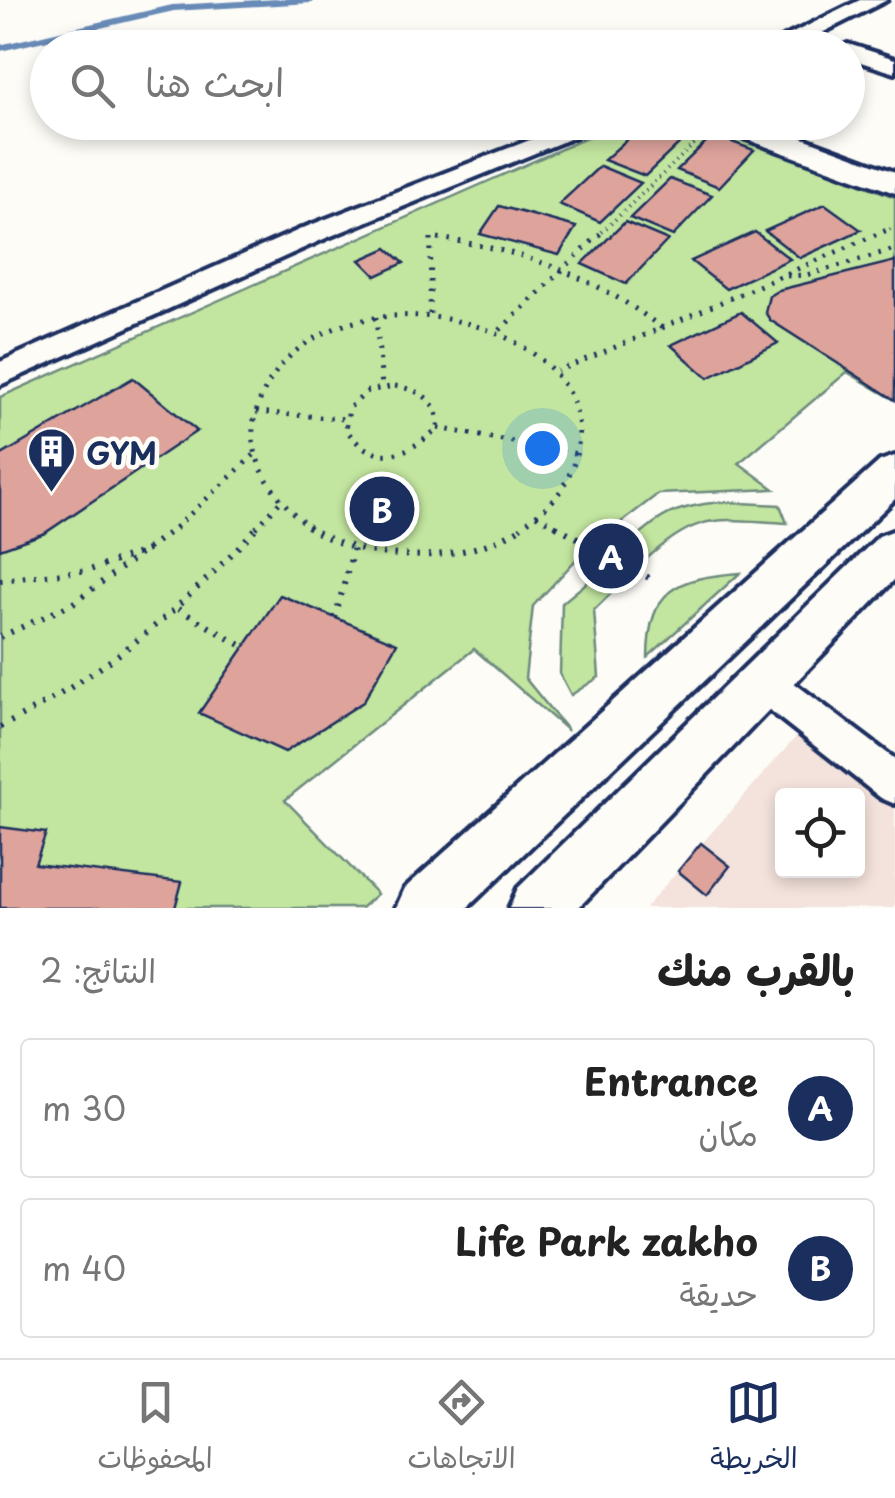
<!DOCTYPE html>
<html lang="ar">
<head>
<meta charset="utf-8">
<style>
	body { margin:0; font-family:"Playpen Sans","Playpen Sans Arabic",sans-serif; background:#f6f6f6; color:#222; direction:rtl }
	.controls { position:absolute; right:30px; bottom:30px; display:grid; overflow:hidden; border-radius:10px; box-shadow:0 5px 15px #0003 }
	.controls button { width:90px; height:90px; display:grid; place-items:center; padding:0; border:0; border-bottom:2px solid #e0e0e0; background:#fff; color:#222; font:50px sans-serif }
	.you { position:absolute; left:542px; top:448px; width:35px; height:35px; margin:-25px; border:8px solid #fff; border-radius:50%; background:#1a73e8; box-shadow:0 0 0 15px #1a73e833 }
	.badge { display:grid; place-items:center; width:65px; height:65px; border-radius:50%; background:#1b2f5e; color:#fff; font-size:32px; font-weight:700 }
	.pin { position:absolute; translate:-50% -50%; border:5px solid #fff; box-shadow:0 2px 10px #0006 }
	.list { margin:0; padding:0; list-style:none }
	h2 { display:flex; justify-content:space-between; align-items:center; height:130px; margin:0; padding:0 40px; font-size:42px }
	h2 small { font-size:32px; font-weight:400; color:#767676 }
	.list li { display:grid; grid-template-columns:65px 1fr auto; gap:30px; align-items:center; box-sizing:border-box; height:140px; margin:0 20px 20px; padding:0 20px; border:2px solid #e0e0e0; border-radius:10px }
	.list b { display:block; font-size:38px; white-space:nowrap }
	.list p { margin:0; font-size:32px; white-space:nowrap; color:#767676 }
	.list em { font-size:32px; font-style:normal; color:#767676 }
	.icon { flex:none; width:55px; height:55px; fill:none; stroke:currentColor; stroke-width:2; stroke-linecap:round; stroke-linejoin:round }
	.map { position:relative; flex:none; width:895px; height:908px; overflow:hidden; direction:ltr }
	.search { position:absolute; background:#fff; box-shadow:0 5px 15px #0003; left:30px; right:30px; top:30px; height:110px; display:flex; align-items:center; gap:25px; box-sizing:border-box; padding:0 35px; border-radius:55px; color:#767676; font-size:38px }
	.sheet { height:450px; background:#fff }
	nav { display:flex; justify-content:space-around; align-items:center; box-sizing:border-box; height:140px; border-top:2px solid #e0e0e0; background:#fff; font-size:28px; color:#767676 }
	nav a { display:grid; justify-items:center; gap:5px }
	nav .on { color:#1b2f5e }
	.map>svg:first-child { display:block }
</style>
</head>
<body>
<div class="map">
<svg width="895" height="908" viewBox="0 0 895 908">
	<rect width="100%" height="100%" fill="#fdfcf7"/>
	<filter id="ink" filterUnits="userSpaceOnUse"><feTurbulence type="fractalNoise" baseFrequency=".01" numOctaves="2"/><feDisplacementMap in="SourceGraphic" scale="20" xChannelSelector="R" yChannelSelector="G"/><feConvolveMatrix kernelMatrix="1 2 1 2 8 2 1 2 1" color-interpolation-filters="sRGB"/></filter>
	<g filter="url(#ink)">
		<path fill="#f4e2dc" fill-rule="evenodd" d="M803 729 895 802V908H645ZM782 796H858V871H782Z"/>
		<g fill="#c2e69f" stroke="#6e8a7e" stroke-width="2.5">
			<path d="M620 123H701L895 197V400L847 372 739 463 774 489 658 494 586 549 533 606 525 678 568 731 474 649 285 800 377 894 361 908H0V397Z"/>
			<path d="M721 502 780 505 787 523C713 519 699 511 642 563L621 551C659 517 669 507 721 502Z"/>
			<path d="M607 566 629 576 594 610 599 677 571 695 560 674 562 603Z"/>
			<path d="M740 573 648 657C649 588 677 578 740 573Z"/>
		</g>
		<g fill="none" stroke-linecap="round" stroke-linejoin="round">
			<path stroke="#678ab7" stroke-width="6" d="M0 48 173 8 311 0"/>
		</g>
		<g fill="#dea49c" stroke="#1b2f5e" stroke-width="2.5">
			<path d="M643 125 683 140 645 176 604 160Z"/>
			<path d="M713 135 754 150 719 187 677 170Z"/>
			<path d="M600 166 641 183 600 222 559 204Z"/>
			<path d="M670 179 712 195 673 236 630 218Z"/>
			<path d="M825 204 861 230 800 258 765 231Z"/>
			<path d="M499 206 576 227 559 255 480 234Z"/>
			<path d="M625 222 668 240 626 284 582 264Z"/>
			<path d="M755 232 790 259 726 289 691 261Z"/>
			<path d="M387 248 404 263 376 276 360 260Z"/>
			<path d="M895 261V400L770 320 765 312 769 296 779 290Z"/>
			<path d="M741 312 778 343 708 378 671 345Z"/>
			<path d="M133 378 197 431 45 533 0 549V456Z"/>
			<path d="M280 595 397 643 363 702 285 752 199 713Z"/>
			<path d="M0 827 46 833 35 864 182 882 175 908H0Z"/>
			<path d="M701 843 730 866 707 895 678 871Z"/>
		</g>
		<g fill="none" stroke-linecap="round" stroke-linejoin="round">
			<defs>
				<g id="minor">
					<path d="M860 0H887L792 48H762Z"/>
					<path d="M848 44 895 59V73L848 58V48H839Z"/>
					<path d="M576 122H611L326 238 0 385V362L308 226Z"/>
					<path d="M763 665 777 670 895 759V804L881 798 749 694 744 682 749 670Z"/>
				</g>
				<g id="major">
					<path d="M714 122H760L895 172V193L718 129Z"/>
					<path d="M895 456V499L467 908H396L405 888 880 461Z"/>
					<path d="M895 530V579L578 908H509L518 888 879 536Z"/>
				</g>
			</defs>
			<use href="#minor" stroke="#1b2f5e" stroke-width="8"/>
			<use href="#major" stroke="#1b2f5e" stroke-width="8"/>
			<g stroke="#1b2f5e" stroke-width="4" stroke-dasharray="1 5" stroke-linecap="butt">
				<path d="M602 232 708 131"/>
				<path d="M884 232 895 227"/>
			</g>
			<g stroke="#1b2f5e" stroke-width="5" stroke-dasharray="2.5 8" stroke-linecap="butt">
				<path d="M787 276 807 275 895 249"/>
				<path d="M430 314 431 237C518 249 592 274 662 328L557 371"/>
				<path d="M376 317 382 387"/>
				<path d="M662 328 889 229"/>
				<path d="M500 330 605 229"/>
				<path d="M395 386C420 390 439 400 438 428 408 455 374 470 346 429L349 408 368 391Z"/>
				<path d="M256 412 345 419"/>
				<path d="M438 428 578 454"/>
				<path d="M536 515 560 528"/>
				<path d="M175 528 254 455"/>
				<path d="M256 528 279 503"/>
				<path d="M310 528C277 501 242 457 256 412 309 234 666 327 559 493 550 506 532 518 520 528"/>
			</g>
			<g stroke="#1b2f5e" stroke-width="6" stroke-dasharray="2.5 9" stroke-linecap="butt">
				<path d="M307 526C364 565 466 566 523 526"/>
				<path d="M556 526 651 579"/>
				<path d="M0 580 90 570 156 547"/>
				<path d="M178 609 244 647"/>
				<path d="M335 618 354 547"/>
				<path d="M0 637 72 604 178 526"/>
				<path d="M0 727C102 677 182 609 258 526"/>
			</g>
			<use href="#minor" fill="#fdfcf7" fill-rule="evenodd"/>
			<use href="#major" fill="#fdfcf7" fill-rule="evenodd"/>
		</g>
	</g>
	<defs>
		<symbol id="building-pin" viewBox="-11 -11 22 30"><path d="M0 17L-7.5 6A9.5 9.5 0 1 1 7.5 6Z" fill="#1b2f5e" stroke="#fdfcf7"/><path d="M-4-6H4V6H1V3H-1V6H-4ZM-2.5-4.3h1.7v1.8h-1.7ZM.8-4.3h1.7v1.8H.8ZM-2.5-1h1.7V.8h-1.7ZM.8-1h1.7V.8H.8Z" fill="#fff"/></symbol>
	</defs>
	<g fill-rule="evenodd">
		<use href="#building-pin" x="24" y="424" width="55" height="75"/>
	</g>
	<g text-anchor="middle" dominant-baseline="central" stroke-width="9" stroke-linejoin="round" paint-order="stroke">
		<g font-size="30" font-weight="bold" fill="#1b2f5e" stroke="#fdfcf7" text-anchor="start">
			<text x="86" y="452">GYM</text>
		</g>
	</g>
</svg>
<div class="controls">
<button><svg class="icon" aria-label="locate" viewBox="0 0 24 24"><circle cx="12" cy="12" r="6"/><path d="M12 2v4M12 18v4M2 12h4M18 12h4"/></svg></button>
</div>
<div class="you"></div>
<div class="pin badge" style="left:611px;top:556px">A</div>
<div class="pin badge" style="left:382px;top:509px">B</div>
<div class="search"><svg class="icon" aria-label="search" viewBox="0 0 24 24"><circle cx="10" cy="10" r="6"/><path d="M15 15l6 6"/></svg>ابحث هنا</div>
</div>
<section class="sheet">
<h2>بالقرب منك<small>النتائج: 2</small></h2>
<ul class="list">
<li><span class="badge">A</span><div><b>Entrance</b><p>مكان</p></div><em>30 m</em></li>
<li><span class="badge">B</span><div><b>Life Park zakho</b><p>حديقة</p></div><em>40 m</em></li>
</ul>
</section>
<nav>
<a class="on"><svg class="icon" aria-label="map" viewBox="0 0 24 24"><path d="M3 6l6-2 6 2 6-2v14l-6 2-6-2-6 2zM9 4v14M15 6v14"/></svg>الخريطة</a>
<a><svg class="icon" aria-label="directions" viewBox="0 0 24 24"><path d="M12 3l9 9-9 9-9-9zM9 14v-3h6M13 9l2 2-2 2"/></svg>الاتجاهات</a>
<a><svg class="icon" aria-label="saved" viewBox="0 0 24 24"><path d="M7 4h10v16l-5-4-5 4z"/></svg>المحفوظات</a>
</nav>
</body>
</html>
